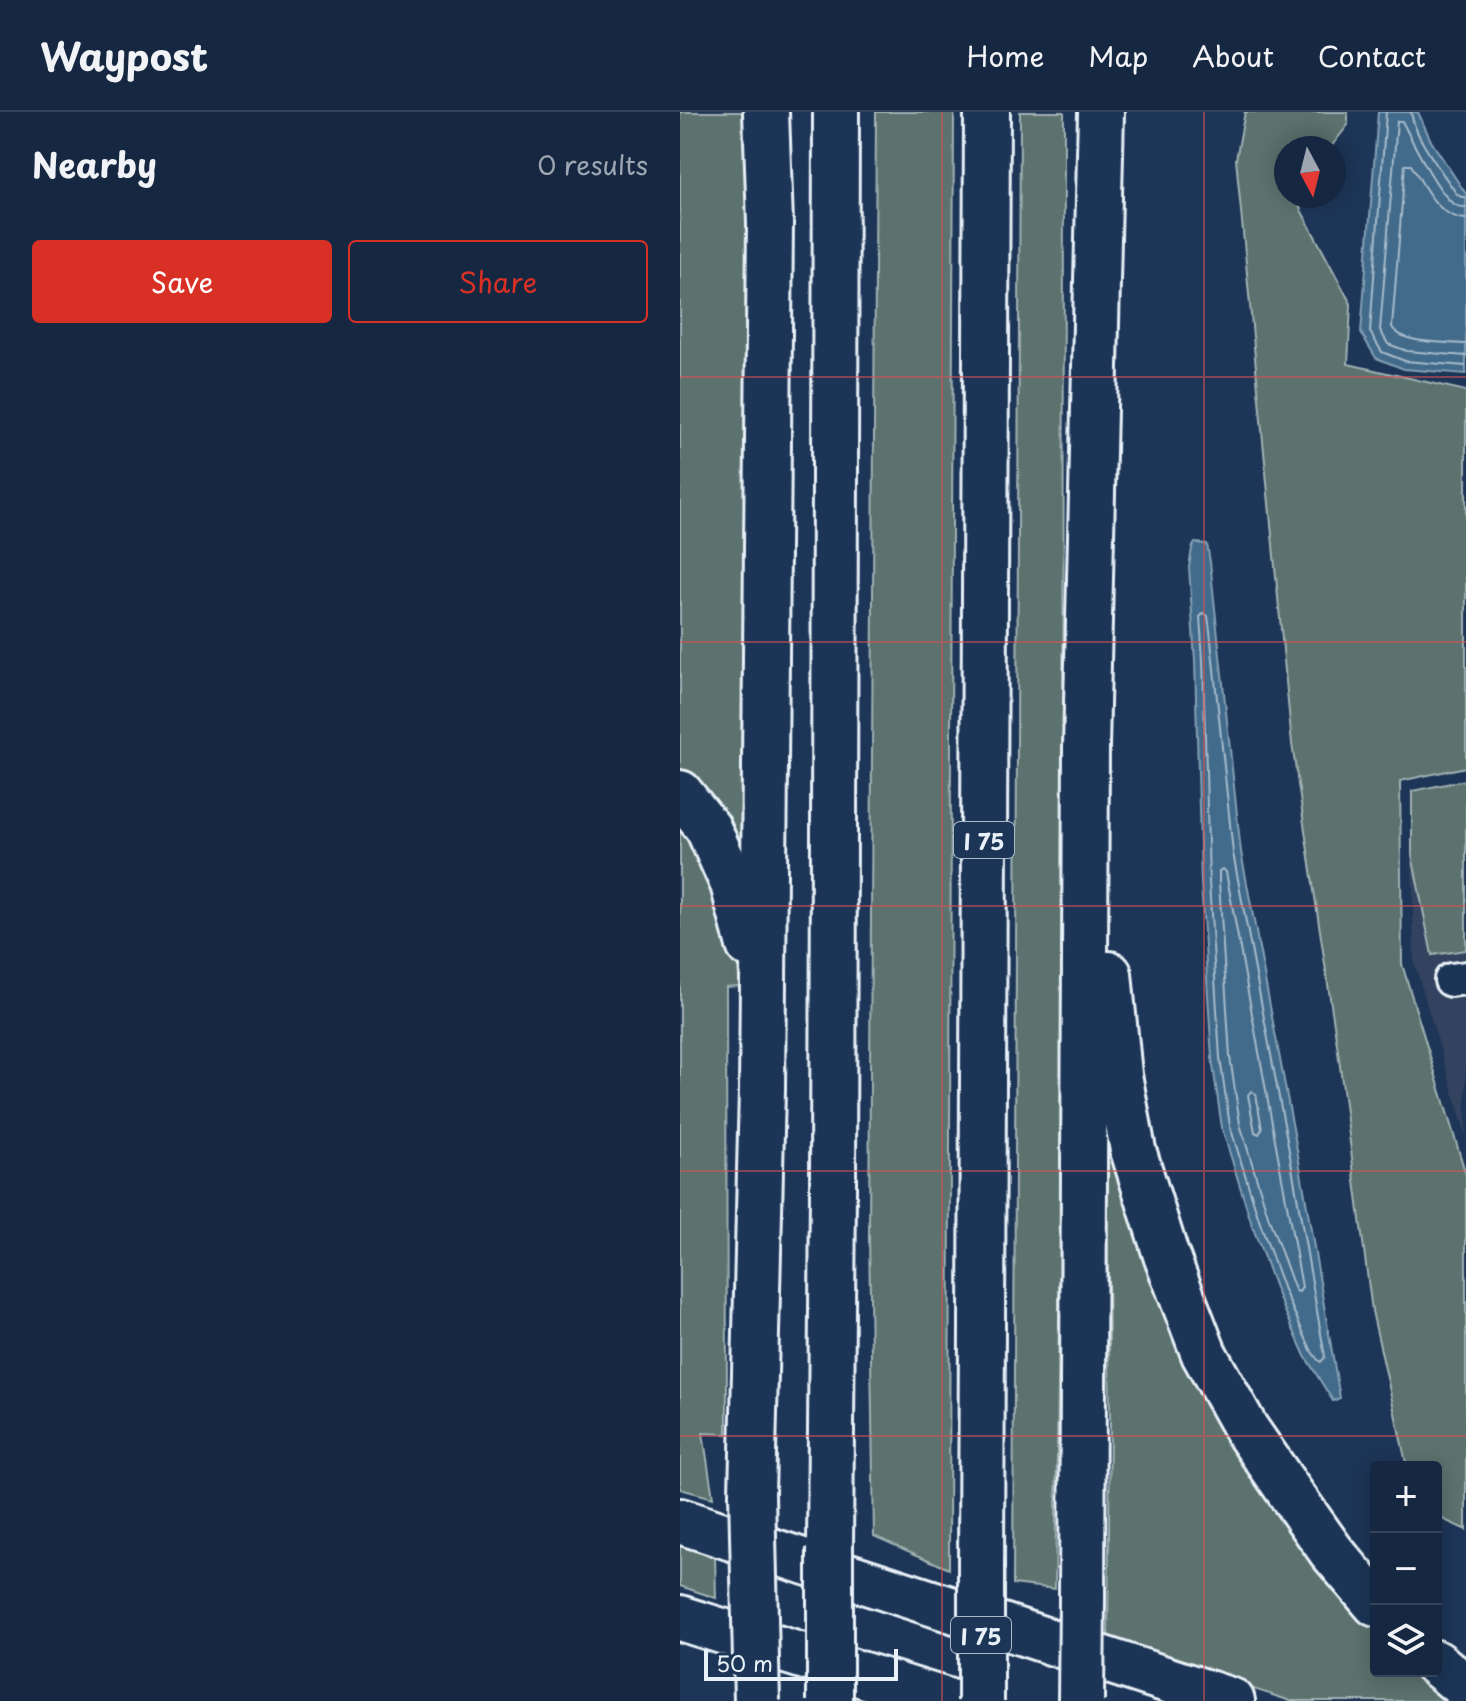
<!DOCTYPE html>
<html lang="en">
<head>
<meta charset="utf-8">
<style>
	body { margin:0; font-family:"Playpen Sans",sans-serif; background:#1f3048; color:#f1f3f6 }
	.controls { position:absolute; right:24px; bottom:24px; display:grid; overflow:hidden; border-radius:8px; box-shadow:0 4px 20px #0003 }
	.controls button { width:72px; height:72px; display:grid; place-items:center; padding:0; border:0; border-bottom:2px solid #35445a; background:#162841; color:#f1f3f6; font:40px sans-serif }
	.compass { position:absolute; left:594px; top:24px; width:72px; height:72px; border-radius:50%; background:#162841; box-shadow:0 4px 20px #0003; rotate:173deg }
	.scale { position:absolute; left:24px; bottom:20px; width:194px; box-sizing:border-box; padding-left:8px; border:4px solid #e8f1f8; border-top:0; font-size:22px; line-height:28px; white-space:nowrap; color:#e8f1f8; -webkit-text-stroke:6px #1d3557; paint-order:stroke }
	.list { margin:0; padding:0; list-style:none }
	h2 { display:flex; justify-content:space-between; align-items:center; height:104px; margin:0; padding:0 32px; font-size:34px }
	h2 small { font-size:26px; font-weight:400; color:#9ea6b1 }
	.actions { display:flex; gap:16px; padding:24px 32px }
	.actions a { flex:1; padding:18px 0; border:2px solid #d93025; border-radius:8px; text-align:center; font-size:28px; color:#d93025 }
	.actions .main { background:#d93025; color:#fff }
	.icon { flex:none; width:44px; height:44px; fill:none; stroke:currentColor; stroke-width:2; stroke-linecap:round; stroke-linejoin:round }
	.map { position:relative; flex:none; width:786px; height:1589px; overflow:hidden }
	header { display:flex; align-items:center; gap:48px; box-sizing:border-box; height:112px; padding:0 40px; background:#162841; border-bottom:2px solid #35445a }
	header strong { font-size:38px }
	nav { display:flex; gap:44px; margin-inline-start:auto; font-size:28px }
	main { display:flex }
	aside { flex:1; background:#162841 }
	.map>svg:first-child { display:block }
</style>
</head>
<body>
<header>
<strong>Waypost</strong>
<nav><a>Home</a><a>Map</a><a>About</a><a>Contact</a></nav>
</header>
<main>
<aside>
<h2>Nearby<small>0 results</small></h2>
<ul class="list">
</ul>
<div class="actions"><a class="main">Save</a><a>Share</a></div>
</aside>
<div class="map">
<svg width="786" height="1589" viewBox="0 0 786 1589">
	<rect width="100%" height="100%" fill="#1d3557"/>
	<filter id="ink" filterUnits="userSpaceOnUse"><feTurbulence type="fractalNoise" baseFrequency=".0125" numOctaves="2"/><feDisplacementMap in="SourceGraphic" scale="16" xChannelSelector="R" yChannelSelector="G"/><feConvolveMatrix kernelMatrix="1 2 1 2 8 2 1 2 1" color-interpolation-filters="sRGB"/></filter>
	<g filter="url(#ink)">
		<path fill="#33425e" d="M732 743 752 842 786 838V1023L734 850Z"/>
		<g fill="#5b726e" stroke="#a2b2b3" stroke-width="2">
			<path d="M0 0H64L68 174 72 744H59L21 680 0 656Z"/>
			<path d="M196 0H274L271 627 269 1457 194 1424 189 1125Z"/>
			<path d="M340 0H384L383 930 375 1477 333 1472Z"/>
			<path d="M565 0H668V13L650 36H606V84H623L620 96 671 192 668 252 786 279V655L720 669 722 852 786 1063V1418L756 1404V1355H727L692 1199 658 939 612 632 556 47Z"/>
			<path d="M786 668V838L752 843 732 743V679Z"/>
			<path d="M0 702 55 833 60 874 46 875 47 1322 23 1321 33 1386 0 1377Z"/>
			<path d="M426 1027H435L615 1420 696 1515V1559H744L776 1589H611L428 1530 430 1306Z"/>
			<path d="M0 1434 35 1445 36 1486 0 1474Z"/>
		</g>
		<g fill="#426b8a" stroke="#84a1b6" stroke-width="2">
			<path d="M698 0H738L751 29 786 82V262L724 257 696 246 681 221Z"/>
			<path d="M515 431 527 432 530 450 561 740 618 1043 660 1286 653 1289 625 1244 597 1181 572 1113 542 1016 532 947 521 771 515 549 509 455 512 436Z"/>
		</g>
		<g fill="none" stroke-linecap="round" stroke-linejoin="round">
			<g stroke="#a6bbcc" stroke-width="2">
				<path d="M706 0 690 220 702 240 725 249 786 254"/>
				<path d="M731 0C735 27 761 58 776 81L781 85H786"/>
				<path d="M786 95C780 95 779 95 774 92 759 83 731 27 722 9H717L700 218 708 232 727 239 786 244"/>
				<path d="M786 107C757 106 745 74 731 53H725L712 215C722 233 767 230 786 232"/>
				<path d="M524 501 528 504 530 519 553 741 610 1044 645 1245 641 1250 638 1248 632 1240 604 1178 580 1111 550 1014 540 946 529 770 523 548 520 505Z"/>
				<path d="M543 757 546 760 622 1175 619 1180 616 1179 614 1175 589 1107 560 1012 550 945 539 770V759Z"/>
				<path d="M571 979 576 982 582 1017 579 1022 575 1020 568 983Z"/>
			</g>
			<defs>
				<path id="minor" d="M771 868 786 866"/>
				<g id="highway">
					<path d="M0 681 28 716 53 772 69 833"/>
					<path d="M429 862 439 963 453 1038 486 1143 524 1242 566 1317 613 1385 651 1439 696 1492"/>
					<path d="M72 1382 82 978 90 111 86 0"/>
					<path d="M0 1409 552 1589"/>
					<path d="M150 1436 153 1078 156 0"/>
					<path d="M301 1456 307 0"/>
					<path d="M402 1486 406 636 421 0"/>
					<path d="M0 1506 267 1589"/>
					<path d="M756 1551 786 1576"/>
				</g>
			</defs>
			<use href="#minor" stroke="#e8f1f8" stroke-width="38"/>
			<use href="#highway" stroke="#e8f1f8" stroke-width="50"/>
			<use href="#minor" stroke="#1d3557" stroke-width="32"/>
			<use href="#highway" stroke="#1d3557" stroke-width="44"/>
			<defs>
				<g id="highway-bridge">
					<path d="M72 1382 77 1589"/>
					<path d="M150 1436V1589"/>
					<path d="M301 1589V1456"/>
					<path d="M401 1589 402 1486"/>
				</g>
			</defs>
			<use href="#highway-bridge" stroke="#e8f1f8" stroke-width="50" stroke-linecap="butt"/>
			<use href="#highway-bridge" stroke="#1d3557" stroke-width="44"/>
		</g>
	</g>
	<path fill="none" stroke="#da5052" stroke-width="2" stroke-opacity="0.55" d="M262 0V1589M524 0V1589M0 265H786M0 530H786M0 794H786M0 1059H786M0 1324H786"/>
	<g text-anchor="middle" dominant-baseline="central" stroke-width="8" stroke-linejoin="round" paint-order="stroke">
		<g fill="#1d3557" stroke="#abb9c8" stroke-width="2">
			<rect x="274" y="710" width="60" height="36" rx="6"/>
			<rect x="271" y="1505" width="60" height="36" rx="6"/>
		</g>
		<g font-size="22" font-weight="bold" fill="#e8f1f8">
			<text x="304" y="728">I 75</text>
			<text x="301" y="1523">I 75</text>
		</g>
	</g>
</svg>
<div class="controls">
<button>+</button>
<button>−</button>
<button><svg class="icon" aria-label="layers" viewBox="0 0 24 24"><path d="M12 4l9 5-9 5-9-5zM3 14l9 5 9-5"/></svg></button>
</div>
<svg class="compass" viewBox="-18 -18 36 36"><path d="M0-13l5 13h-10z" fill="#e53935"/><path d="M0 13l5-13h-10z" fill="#9ea6b1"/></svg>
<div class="scale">50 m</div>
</div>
</main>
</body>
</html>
